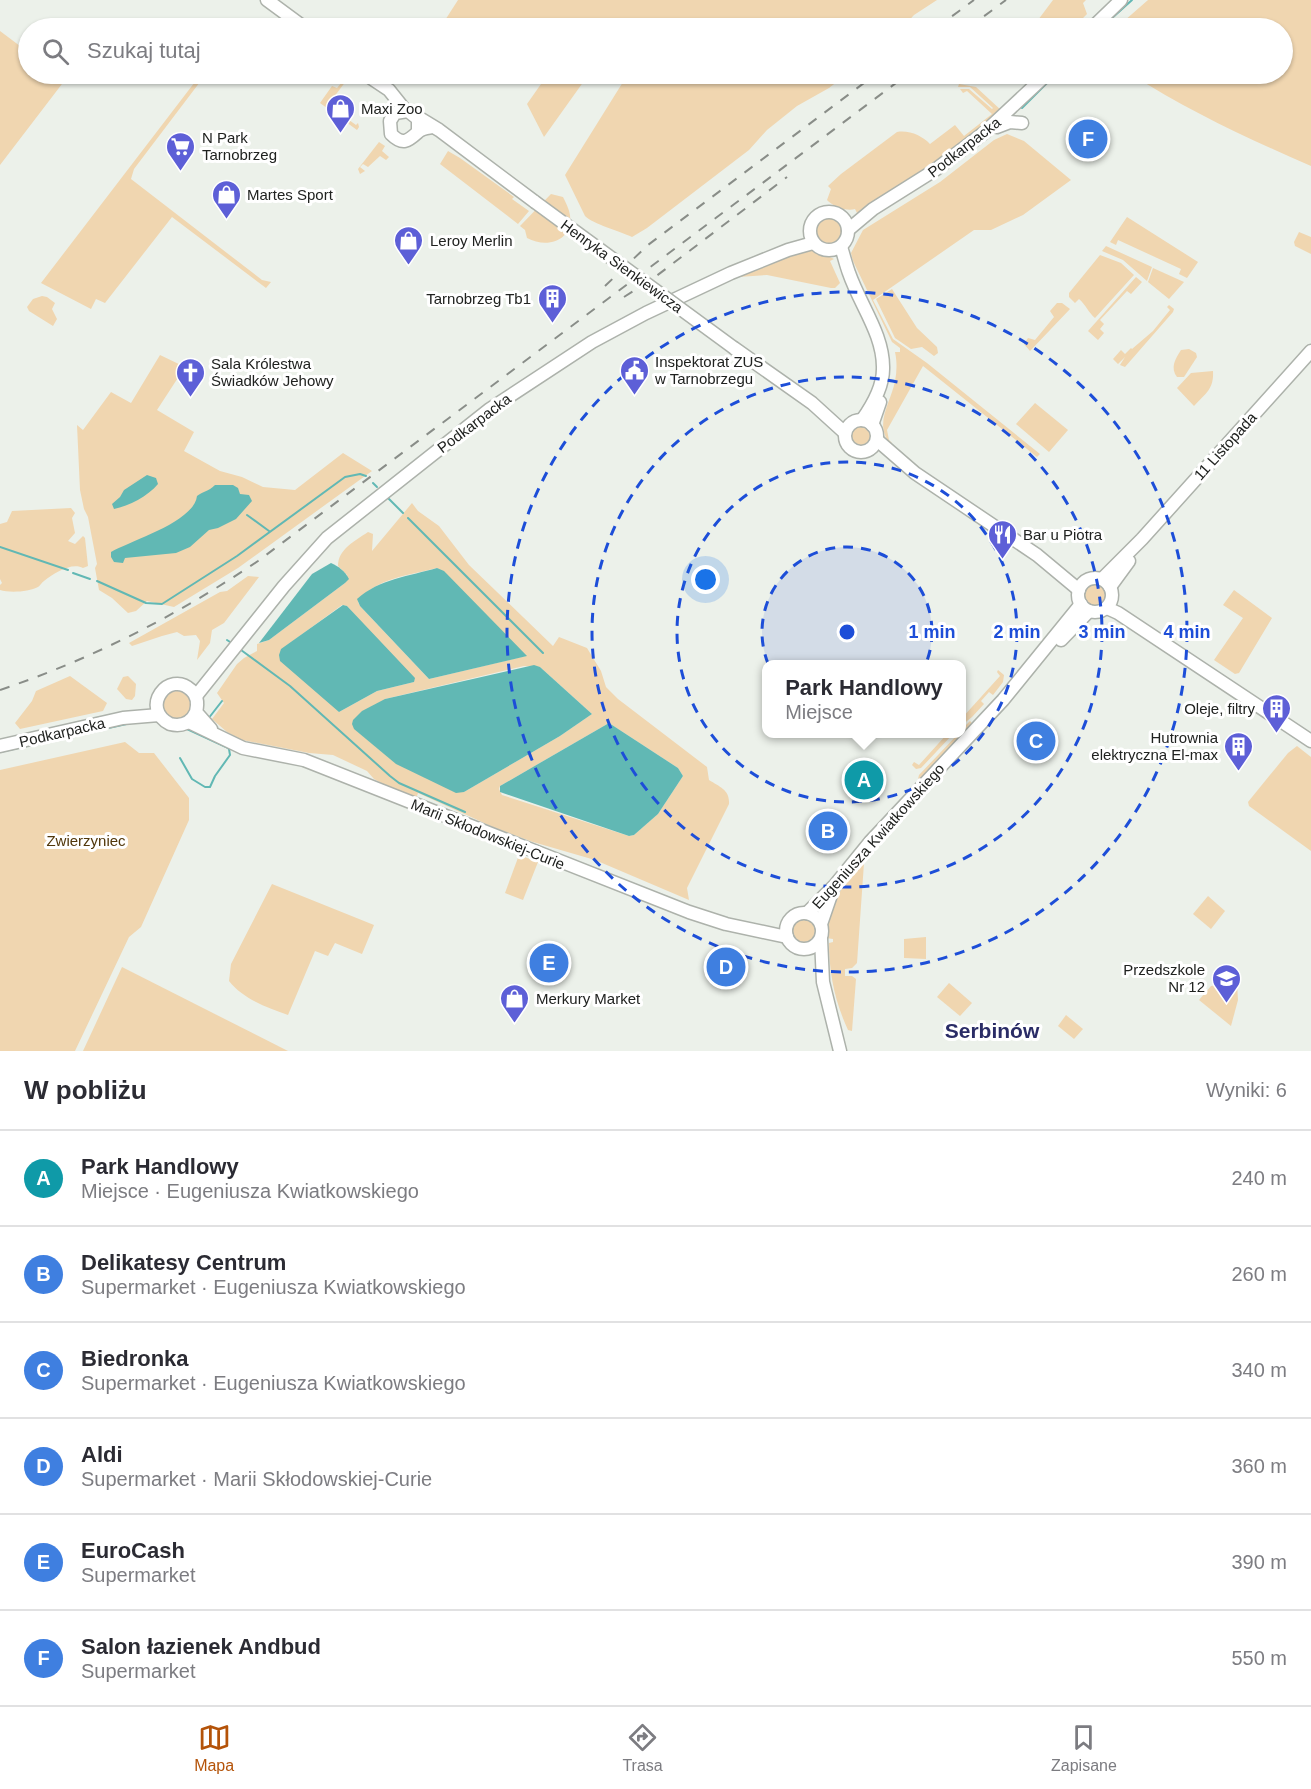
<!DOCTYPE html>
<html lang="pl">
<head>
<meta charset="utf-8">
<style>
	body { margin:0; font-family:Helvetica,sans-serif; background:#f7f7f7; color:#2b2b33 }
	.you { position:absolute; left:706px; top:580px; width:21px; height:21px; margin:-15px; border:4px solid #fff; border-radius:50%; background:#1a73e8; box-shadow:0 0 0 9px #1a73e833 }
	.badge { display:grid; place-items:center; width:39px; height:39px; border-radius:50%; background:#b45309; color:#fff; font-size:20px; font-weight:700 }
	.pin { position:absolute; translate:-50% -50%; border:3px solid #fff; box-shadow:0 2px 6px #0006 }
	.popup { position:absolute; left:762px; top:660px; width:204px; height:78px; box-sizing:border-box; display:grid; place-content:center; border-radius:12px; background:#fff; filter:drop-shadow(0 2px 4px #0005); font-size:20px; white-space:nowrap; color:#7c7c81 }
	.popup b { font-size:22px; color:#2b2b33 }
	.popup::after { content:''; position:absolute; left:50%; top:100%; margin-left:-12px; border:12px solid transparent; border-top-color:#fff }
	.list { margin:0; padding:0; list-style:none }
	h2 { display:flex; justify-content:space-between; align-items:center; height:78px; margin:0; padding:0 24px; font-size:26px }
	h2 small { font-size:20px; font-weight:400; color:#7c7c81 }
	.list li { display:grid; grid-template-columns:39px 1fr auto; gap:18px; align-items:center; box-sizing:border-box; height:96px; padding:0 24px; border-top:2px solid #e1e1e2 }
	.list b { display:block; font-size:22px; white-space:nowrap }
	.list p { margin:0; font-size:20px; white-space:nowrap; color:#7c7c81 }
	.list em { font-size:20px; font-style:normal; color:#7c7c81 }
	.icon { flex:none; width:33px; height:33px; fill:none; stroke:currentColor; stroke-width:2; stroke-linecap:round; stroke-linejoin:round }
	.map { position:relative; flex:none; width:1311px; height:1051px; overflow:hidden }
	.search { position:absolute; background:#fff; box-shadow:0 2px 4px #0004; left:18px; right:18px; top:18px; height:66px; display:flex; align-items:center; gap:15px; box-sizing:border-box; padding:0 21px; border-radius:33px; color:#7c7c81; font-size:22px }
	.sheet { height:654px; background:#fff }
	nav { display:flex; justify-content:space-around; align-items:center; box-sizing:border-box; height:84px; border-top:2px solid #e1e1e2; background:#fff; font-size:16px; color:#7c7c81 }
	nav a { display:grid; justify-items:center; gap:3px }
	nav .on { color:#b45309 }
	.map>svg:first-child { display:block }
</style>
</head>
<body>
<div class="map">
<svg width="1311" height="1051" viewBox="0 0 1311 1051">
	<rect width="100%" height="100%" fill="#ecf1ea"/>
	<g fill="#f0d6b0" fill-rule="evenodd">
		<path d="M458 0H937L914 15 902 28H440Z"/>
		<path d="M1053 0H1086L1083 3 1087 14 1073 28H1019L1029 20 1032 23 1038 20Z"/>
		<path d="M1148 0H1311V166C1249 139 1188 111 1131 74H1282V28H1116Z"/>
		<path d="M0 31 28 52V74H56L65 80 0 165Z"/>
		<path d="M201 74H206L134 169 131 179 262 280 271 282 266 288 172 217 105 303 96 299 91 309 41 283Z"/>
		<path d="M331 74H343L349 77 328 105 356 125 358 123 359 127 357 130 320 103 332 86 337 88 342 82Z"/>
		<path d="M548 74H589L544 137 527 104Z"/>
		<path d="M628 74H847L829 88 797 106 767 130 749 150 647 228 632 237C619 231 593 224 585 216L565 175Z"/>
		<path d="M959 84 976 87 1002 111C959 150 909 186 857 213L855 209C847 212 832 206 827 200L831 189 828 186 841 174 897 132C910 130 922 136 930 144L955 125 964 136 992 114 967 91 963 93 960 89H969L992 109 993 108 970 87H958Z"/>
		<path d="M1007 134 1024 141 1071 180 1023 215 991 230H974L873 300 893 339 927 363 1040 454 1037 457 923 366 887 430 889 440 892 443 891 445C873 424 891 403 895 381 897 371 897 361 895 352H900V348L892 342 853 261 851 253 863 230 940 182 994 140Z"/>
		<path d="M379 142 385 146 382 151 389 157 386 160 380 156 368 167 363 164 360 167 365 171 360 174 358 169Z"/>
		<path d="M448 151 460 158 514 197 512 199 529 211 518 224 440 164Z"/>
		<path d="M551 194 563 197C566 203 569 209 570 215 573 241 547 249 527 238L525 230 520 226Z"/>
		<circle cx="829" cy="231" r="14"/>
		<path d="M1127 217 1198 262 1187 278 1179 274 1181 269 1118 240 1116 245 1110 242Z"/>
		<path d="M1299 232 1311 237V254L1295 246 1294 242Z"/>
		<path d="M1106 246 1152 267 1147 281 1123 260 1102 251Z"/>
		<path d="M811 248 834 259 830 261 840 283 835 288H831L767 275 738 277 773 260Z"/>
		<path d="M1100 255 1121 263 1134 275 1095 318C1088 312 1086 305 1079 299L1075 303 1069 297V293Z"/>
		<path d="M1153 268 1184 282 1169 299 1148 282Z"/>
		<path d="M1136 277 1142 282 1131 294 1127 291 1100 320 1104 324 1100 329 1104 333 1098 340 1088 331Z"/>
		<path d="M892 289 917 328 937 347 938 353 934 356 922 347 911 349 895 338 876 299Z"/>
		<path d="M42 296 47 297 55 303 52 309 57 319 53 326 29 311 27 307 33 299Z"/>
		<path d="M1057 303H1062L1070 309 1030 351 1024 344 1028 338 1035 340 1054 317 1050 311Z"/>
		<path d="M1169 305 1174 309 1173 312 1125 367 1120 365 1125 357 1118 364 1113 359 1121 350 1125 354 1131 348 1132 349 1153 331 1170 310 1167 307Z"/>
		<path d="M1189 349 1196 353 1197 357 1184 377H1177C1170 368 1175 359 1181 350Z"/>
		<path d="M160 355 185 367 157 410 194 432 184 451 220 471 242 477 263 487 295 490 343 453 372 471 238 568 174 607 147 601 136 611 128 613 112 598 99 590 95 568 97 564 88 517 84 509 80 490 77 425 83 430 111 392 131 403Z"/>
		<path d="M1213 371C1214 389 1206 393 1194 406L1177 388 1191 373Z"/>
		<path d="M1035 403 1068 430 1049 452 1016 424Z"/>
		<circle cx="861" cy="436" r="10"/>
		<path d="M412 503 418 511 439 526 469 565 553 646 559 637 587 648 601 671 606 687 618 699 707 767 709 780C720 787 730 790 729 804L687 888 689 900 595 860 533 842 493 827 418 793 417 796 415 797 385 785 374 779 367 771 333 755 309 753 242 740 227 732 212 719 224 703 217 693 237 664 244 658 257 651V644L269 640 345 583 347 575 338 566C338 549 355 541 368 532L373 534 372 551ZM437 568 526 656 429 679 360 606 358 602C375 578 410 575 437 568ZM342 605 347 606 414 682 377 691 339 712 282 649ZM524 666 540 667 592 714 560 736 464 792 385 699ZM609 723 678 768 683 776 658 814 634 835 629 836 502 795 499 789 500 786Z"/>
		<path d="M71 508 75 513 72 518 75 533 68 541 75 544 83 536 85 538 88 566 83 568C72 562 54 573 44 581 42 582 40 586 38 587 29 592 9 593 0 590V585L2 583 0 579V524L7 522 12 511Z"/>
		<path d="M248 576 259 577 224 623 212 630 210 643 197 660 200 641 196 635 184 636 177 632 162 636 132 646 129 643 220 592 227 591Z"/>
		<circle cx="1095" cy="595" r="11"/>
		<path d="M1234 590 1272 618 1239 673 1235 674 1214 660 1243 618 1223 605Z"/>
		<path d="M998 670 1004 675 1003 682 993 695 989 692 981 701 984 704 972 717 962 725V718L1000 676 997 672Z"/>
		<path d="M70 676 107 703 103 711 20 729 15 723 32 701 36 691Z"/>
		<path d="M128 676 136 684 135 696 132 700 126 699 117 689 123 677Z"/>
		<circle cx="177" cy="705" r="14"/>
		<path d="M970 721 973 724 922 778 918 779 919 775 958 734H962V729Z"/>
		<path d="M947 734H953L921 768 916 769 912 765 914 762 919 765Z"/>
		<path d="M125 742 139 753H154L189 798V820L141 927 129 937 75 1051H0V770Z"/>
		<path d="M1297 746 1311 757V851L1249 806 1248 802 1288 753Z"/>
		<path d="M872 854 864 863 857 963 852 968 845 969V976H852L856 979 852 1031 848 1030C835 1002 829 973 829 943L833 942V939L826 938C831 908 837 893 855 869 860 862 865 855 872 854Z"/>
		<path d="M519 855 538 862 523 900 505 893Z"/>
		<path d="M272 884 374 925 362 954 335 943 328 956 315 951 288 1015C268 1008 243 999 229 981L231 964Z"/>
		<path d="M1208 896 1225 911 1211 929 1193 914Z"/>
		<circle cx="804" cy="931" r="11"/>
		<path d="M926 937V959L904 958V939Z"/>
		<path d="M122 967 288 1051H83Z"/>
		<path d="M949 983 972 1003 960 1016 937 997Z"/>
		<path d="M1237 983 1238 1000 1231 1026 1199 1000 1211 986Z"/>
		<path d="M1066 1015 1083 1029 1074 1039 1058 1026Z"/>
	</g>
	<g fill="#61b8b4">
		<path d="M147 475 156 478 158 484C148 496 129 506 114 509L112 504 120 497 124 490Z"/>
		<path d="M215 485H233L238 488 240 494 249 495 252 501 236 519 218 528 209 530 190 547 176 553 125 558 123 563 114 562 111 557V552C132 540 194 522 197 496 203 491 208 492 215 485Z"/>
		<path d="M331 563C338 566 345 571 349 579L345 583 269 640 259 643 312 574Z"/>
		<path d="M437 568 444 571 527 656 429 679 360 606 357 599C379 579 410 576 437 568Z"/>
		<path d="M343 605 347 606 415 678 414 682 377 691 339 712 280 661 279 655 281 649Z"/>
		<path d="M534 665 540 667 592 714 560 736 464 792 456 793 396 764 354 729 352 724 353 720 362 711 385 699Z"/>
		<path d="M609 723 678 768 683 776 658 814 634 835 629 836 500 792V786Z"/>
	</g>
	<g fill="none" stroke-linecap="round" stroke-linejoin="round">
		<g stroke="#61b8b4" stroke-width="2">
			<path d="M1101 28 1132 0"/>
			<path d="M1022 108 1056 74"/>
			<path d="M373 483 377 487"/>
			<path d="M386 496 403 513"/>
			<path d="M247 515 269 531"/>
			<path d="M408 518 543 653"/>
			<path d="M0 547 68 570"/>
			<path d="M73 573 90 579"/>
			<path d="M97 581 146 603 162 604 237 556 345 477 360 474 366 476"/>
			<path d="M227 640 230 642"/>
			<path d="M241 650 290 686 390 776 399 783 465 812"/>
			<path d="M208 719 222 701"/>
			<path d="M154 720 167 728"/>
			<path d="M0 752 131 723"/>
			<path d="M180 758 192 779 205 787H210L215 776 230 755 229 749 226 747 187 729"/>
		</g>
		<defs>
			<g id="secondary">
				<path d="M267 0 305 28"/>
				<path d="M1092 28 1121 0"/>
				<path d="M365 74 389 90 405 110"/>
				<path d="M416 116 439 130 535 202"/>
				<path d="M997 127 1010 122 1022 123"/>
				<path d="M418 131V119L408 111 395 113 390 121 391 134C403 146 408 141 418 132 422 128 429 128 433 127"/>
				<circle cx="829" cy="231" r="19"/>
				<path d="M848 230 873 209 935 170 985 132 1047 74"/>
				<path d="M841 247C844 256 846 265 849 273 860 305 884 335 883 369 883 387 872 406 862 420"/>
				<path d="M734 348 812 403 845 433"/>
				<circle cx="861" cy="436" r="16"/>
				<path d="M872 425 880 402"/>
				<path d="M877 440 915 473 1037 555 1079 590"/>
				<circle cx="1095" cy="595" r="17"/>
				<path d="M1102 579 1142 539 1311 351"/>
				<path d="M1110 587 1129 561"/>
				<path d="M1107 608 1118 613 1311 741"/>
				<path d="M1061 640 1089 611"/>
				<path d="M196 696 284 586 327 538 490 409 592 342 646 313 731 273 788 250 813 243"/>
				<path d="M196 712C191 723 182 727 170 724 139 708 169 669 191 690 198 696 198 704 196 712L211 729"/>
				<path d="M189 722 243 748 304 760 689 912 726 924 787 937"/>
				<path d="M0 746 123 718 159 715"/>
				<circle cx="804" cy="931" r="18"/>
				<path d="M807 913 835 885 870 842 1003 700 1081 604"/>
				<path d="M821 924 833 889"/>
				<path d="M821 939 823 982 840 1051"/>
			</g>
		</defs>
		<use href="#secondary" stroke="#adb2ab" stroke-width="15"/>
		<use href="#secondary" stroke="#fff" stroke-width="12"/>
		<g stroke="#898d88" stroke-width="2" stroke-dasharray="10 10" stroke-linecap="butt">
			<path d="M936 28 974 0"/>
			<path d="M968 28 1006 0"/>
			<path d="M605 286 648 245 876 74"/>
			<path d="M624 297 655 277 787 177"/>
			<path d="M0 690C92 659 178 615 258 561L908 74"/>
		</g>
		<defs>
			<path id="secondary-bridge" d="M535 202 734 348"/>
		</defs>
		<use href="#secondary-bridge" stroke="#adb2ab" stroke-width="15" stroke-linecap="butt"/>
		<use href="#secondary-bridge" stroke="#fff" stroke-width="12"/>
	</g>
	<circle cx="847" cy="632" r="85" fill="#1d4ed8" fill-opacity=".12"/>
	<g fill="none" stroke="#1d4ed8" stroke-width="3" stroke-dasharray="10 8">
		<circle cx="847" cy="632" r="85"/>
		<circle cx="847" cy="632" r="170"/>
		<circle cx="847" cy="632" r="255"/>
		<circle cx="847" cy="632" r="340"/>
	</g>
	<defs>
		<symbol id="shop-pin" viewBox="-11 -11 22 30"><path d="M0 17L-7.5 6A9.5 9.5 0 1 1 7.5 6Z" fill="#5d5fd7" stroke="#fff"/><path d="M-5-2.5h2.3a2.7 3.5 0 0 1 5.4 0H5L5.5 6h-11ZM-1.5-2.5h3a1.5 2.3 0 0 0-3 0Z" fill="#fff"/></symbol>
		<symbol id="supermarket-pin" viewBox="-11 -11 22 30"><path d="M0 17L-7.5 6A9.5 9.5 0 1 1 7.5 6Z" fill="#5d5fd7" stroke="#fff"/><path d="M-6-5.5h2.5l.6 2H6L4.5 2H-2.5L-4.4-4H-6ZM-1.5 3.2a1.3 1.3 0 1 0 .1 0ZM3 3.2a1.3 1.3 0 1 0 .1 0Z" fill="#fff"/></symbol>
		<symbol id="building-pin" viewBox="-11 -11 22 30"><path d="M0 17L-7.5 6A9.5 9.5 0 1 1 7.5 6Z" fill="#5d5fd7" stroke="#fff"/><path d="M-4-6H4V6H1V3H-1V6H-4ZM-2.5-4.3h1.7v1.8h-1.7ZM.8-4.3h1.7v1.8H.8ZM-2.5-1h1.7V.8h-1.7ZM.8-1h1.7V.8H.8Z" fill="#fff"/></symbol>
		<symbol id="civic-pin" viewBox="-11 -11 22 30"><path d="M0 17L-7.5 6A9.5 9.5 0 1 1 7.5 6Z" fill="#5d5fd7" stroke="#fff"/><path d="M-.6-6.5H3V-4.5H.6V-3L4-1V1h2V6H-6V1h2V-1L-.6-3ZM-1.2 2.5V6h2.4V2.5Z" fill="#fff"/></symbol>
		<symbol id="church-pin" viewBox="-11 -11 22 30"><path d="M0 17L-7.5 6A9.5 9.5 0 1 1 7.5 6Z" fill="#5d5fd7" stroke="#fff"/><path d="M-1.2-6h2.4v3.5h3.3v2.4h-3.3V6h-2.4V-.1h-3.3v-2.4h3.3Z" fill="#fff"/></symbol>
		<symbol id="restaurant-pin" viewBox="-11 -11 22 30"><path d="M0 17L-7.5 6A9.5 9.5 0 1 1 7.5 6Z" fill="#5d5fd7" stroke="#fff"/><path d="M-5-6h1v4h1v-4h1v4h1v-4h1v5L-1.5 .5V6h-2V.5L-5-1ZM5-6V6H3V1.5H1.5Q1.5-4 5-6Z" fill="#fff"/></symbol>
		<symbol id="school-pin" viewBox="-11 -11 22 30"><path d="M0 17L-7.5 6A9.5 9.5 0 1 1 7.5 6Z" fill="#5d5fd7" stroke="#fff"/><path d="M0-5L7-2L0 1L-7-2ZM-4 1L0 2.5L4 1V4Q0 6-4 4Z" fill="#fff"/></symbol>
	</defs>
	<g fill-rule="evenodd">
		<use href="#shop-pin" x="324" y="92" width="33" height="45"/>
		<use href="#supermarket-pin" x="164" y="130" width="33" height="45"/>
		<use href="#shop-pin" x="210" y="178" width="33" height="45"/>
		<use href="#shop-pin" x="392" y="224" width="33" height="45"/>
		<use href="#building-pin" x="536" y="282" width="33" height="45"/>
		<use href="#civic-pin" x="618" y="354" width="33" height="45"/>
		<use href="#church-pin" x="174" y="356" width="33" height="45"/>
		<use href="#restaurant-pin" x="986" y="518" width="33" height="45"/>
		<use href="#building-pin" x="1260" y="692" width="33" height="45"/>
		<use href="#building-pin" x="1222" y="730" width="33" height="45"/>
		<use href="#school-pin" x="1210" y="962" width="33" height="45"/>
		<use href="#shop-pin" x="498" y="982" width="33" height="45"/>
	</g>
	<g text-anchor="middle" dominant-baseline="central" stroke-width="6" stroke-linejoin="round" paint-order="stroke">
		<g font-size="15" fill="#202220" stroke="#fff" text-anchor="start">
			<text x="361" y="108">Maxi Zoo</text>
			<text x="202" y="137">N Park<tspan x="202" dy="17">Tarnobrzeg</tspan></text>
			<text x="247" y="194">Martes Sport</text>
			<text x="430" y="240">Leroy Merlin</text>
			<text x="531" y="298" text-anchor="end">Tarnobrzeg Tb1</text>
			<text x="655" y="361">Inspektorat ZUS<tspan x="655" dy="17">w Tarnobrzegu</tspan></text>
			<text x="211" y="363">Sala Królestwa<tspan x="211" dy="17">Świadków Jehowy</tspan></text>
			<text x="1023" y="534">Bar u Piotra</text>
			<text x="1255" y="708" text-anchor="end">Oleje, filtry</text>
			<text x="1218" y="737" text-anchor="end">Hutrownia<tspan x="1218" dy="17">elektryczna El-max</tspan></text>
			<text x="1205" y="969" text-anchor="end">Przedszkole<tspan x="1205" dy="17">Nr 12</tspan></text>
			<text x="536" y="998">Merkury Market</text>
		</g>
		<g font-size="15" fill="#202220" stroke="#fff">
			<text transform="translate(964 147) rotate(-38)">Podkarpacka</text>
			<text transform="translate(622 266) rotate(36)">Henryka Sienkiewicza</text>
			<text transform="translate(474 423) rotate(-37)">Podkarpacka</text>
			<text transform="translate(1225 446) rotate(-48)">11 Listopada</text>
			<text transform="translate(62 732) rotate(-13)">Podkarpacka</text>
			<text transform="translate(488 834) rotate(22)">Marii Skłodowskiej-Curie</text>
			<text transform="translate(878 836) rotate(-48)">Eugeniusza Kwiatkowskiego</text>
		</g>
		<g font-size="15" fill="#51370a" stroke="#fff">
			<text x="86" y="840">Zwierzyniec</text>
		</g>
		<g font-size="21" font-weight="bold" fill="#2a2c66" stroke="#fff">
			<text x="992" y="1030">Serbinów</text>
		</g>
	</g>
	<circle cx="847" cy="632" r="9" fill="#1d4ed8" stroke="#fff" stroke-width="3"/>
	<g font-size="18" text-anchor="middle" font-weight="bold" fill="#1d4ed8" stroke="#fff" stroke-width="6" stroke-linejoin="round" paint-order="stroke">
		<text x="932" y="638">1 min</text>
		<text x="1017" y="638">2 min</text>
		<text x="1102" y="638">3 min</text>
		<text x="1187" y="638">4 min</text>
	</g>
</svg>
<div class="you"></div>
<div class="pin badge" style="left:864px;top:780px;background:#0f9aa8">A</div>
<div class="popup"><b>Park Handlowy</b>Miejsce</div>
<div class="pin badge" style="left:828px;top:831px;background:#3f7fe0">B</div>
<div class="pin badge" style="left:1036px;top:741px;background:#3f7fe0">C</div>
<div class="pin badge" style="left:726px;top:967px;background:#3f7fe0">D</div>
<div class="pin badge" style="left:549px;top:963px;background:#3f7fe0">E</div>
<div class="pin badge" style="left:1088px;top:139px;background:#3f7fe0">F</div>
<div class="search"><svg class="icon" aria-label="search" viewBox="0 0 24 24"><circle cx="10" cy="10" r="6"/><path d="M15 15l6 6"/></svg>Szukaj tutaj</div>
</div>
<section class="sheet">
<h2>W pobliżu<small>Wyniki: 6</small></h2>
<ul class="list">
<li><span class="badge" style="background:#0f9aa8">A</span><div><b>Park Handlowy</b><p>Miejsce · Eugeniusza Kwiatkowskiego</p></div><em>240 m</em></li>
<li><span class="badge" style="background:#3f7fe0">B</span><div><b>Delikatesy Centrum</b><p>Supermarket · Eugeniusza Kwiatkowskiego</p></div><em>260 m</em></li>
<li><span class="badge" style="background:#3f7fe0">C</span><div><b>Biedronka</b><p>Supermarket · Eugeniusza Kwiatkowskiego</p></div><em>340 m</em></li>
<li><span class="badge" style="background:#3f7fe0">D</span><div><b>Aldi</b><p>Supermarket · Marii Skłodowskiej-Curie</p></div><em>360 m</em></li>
<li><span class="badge" style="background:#3f7fe0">E</span><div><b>EuroCash</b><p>Supermarket</p></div><em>390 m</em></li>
<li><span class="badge" style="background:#3f7fe0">F</span><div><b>Salon łazienek Andbud</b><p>Supermarket</p></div><em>550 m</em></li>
</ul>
</section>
<nav>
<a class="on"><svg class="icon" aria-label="map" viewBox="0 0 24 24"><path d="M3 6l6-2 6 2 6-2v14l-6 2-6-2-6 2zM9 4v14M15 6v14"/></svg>Mapa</a>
<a><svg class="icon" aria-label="directions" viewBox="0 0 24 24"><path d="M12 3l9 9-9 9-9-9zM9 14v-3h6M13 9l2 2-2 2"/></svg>Trasa</a>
<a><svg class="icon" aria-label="saved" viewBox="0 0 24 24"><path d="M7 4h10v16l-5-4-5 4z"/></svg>Zapisane</a>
</nav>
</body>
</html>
